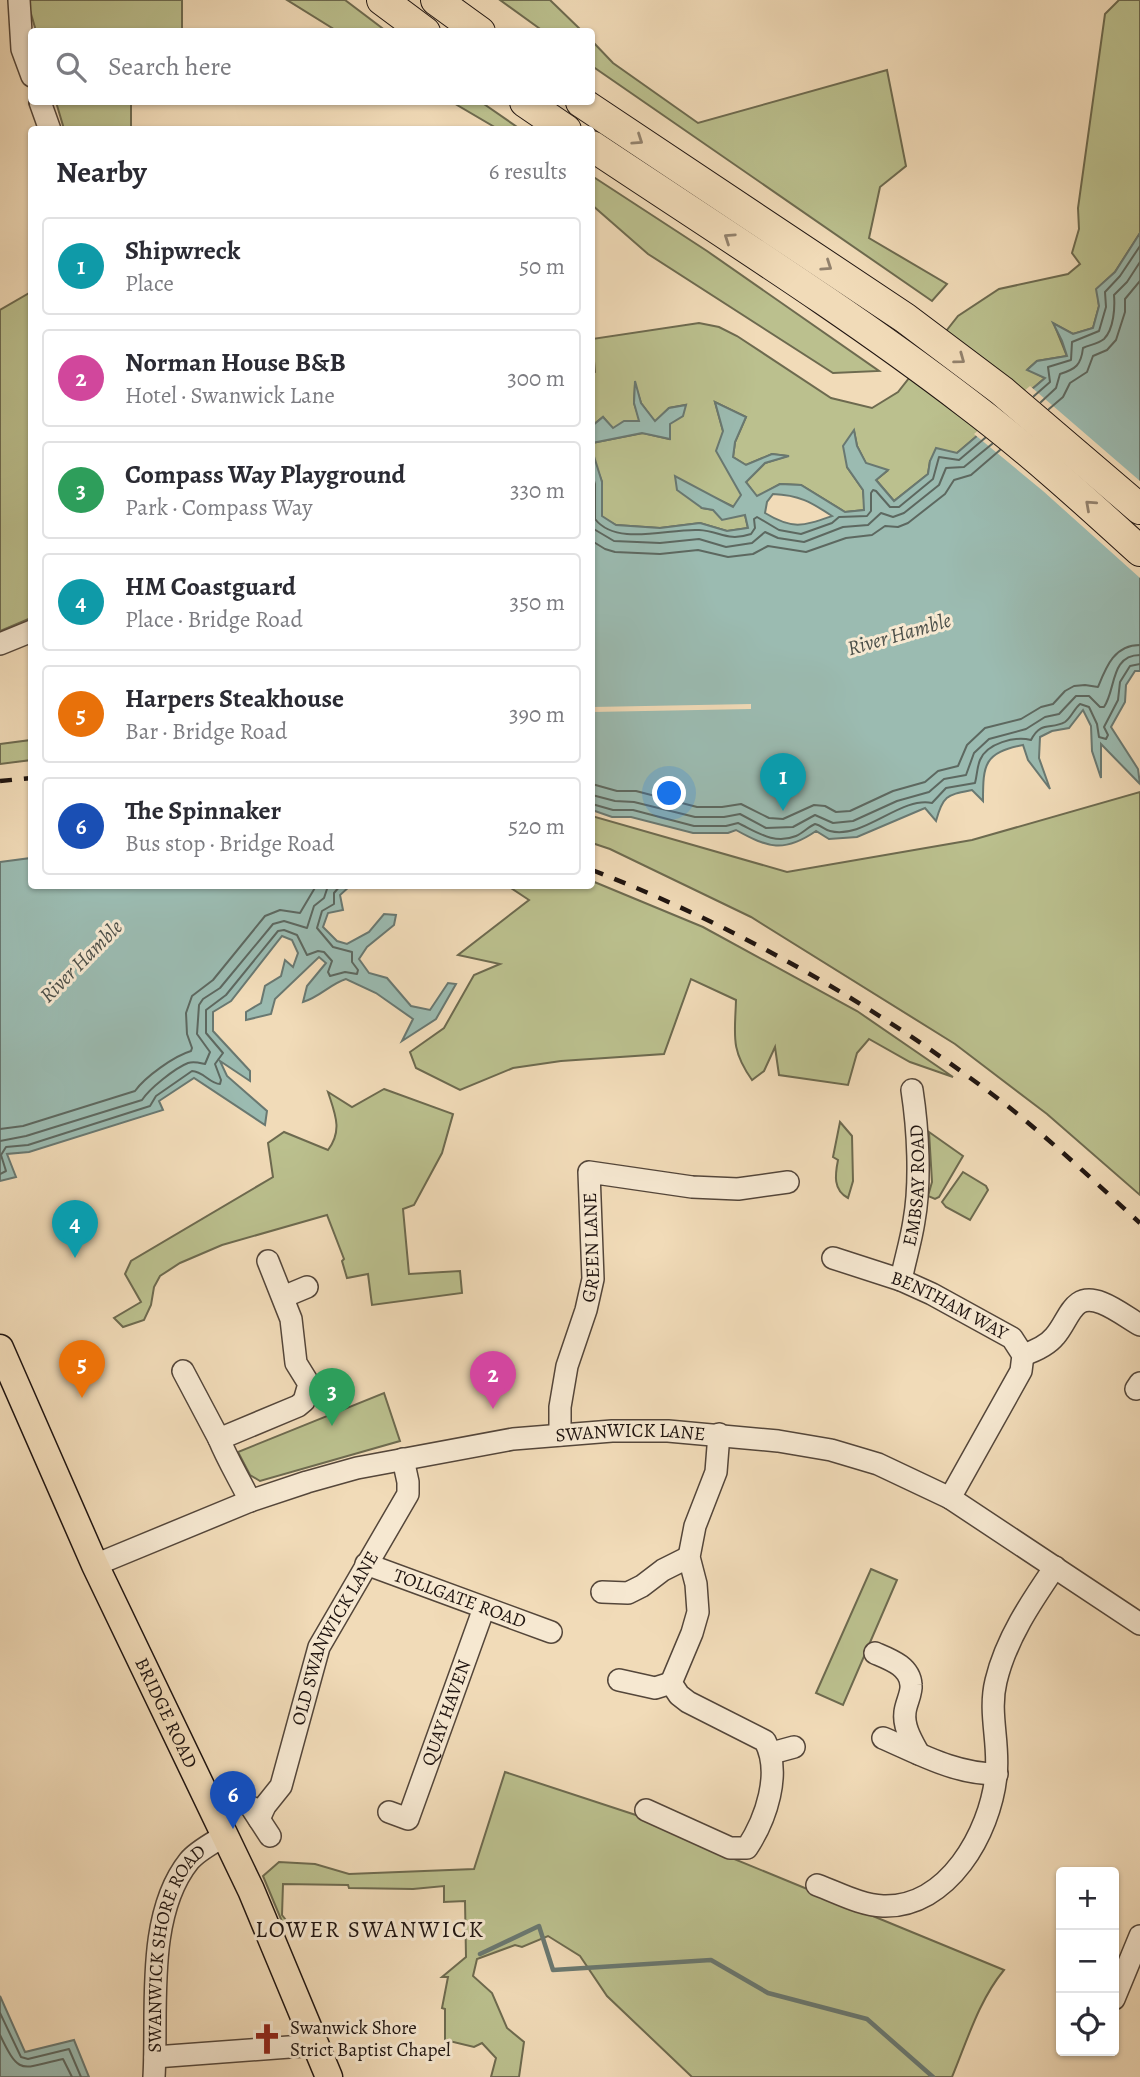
<!DOCTYPE html>
<html lang="en">
<head>
<meta charset="utf-8">
<style>
	body { margin:0; font-family:Alegreya,serif; background:#f7f7f7; color:#2b2b33 }
	.controls { position:absolute; right:21px; bottom:21px; display:grid; overflow:hidden; border-radius:7px; box-shadow:0 2px 5px #0004 }
	.controls button { width:63px; height:63px; display:grid; place-items:center; padding:0; border:0; border-bottom:2px solid #e1e1e2; background:#fff; color:#2b2b33; font:35px sans-serif }
	.you { position:absolute; left:670px; top:794px; width:24px; height:24px; margin:-18px; border:5px solid #fff; border-radius:50%; background:#1a73e8; box-shadow:0 0 0 10px #1a73e833 }
	.badge { display:grid; place-items:center; width:46px; height:46px; border-radius:50%; background:#0f766e; color:#fff; font-size:23px; font-weight:700 }
	.pin { position:absolute; translate:-50% -58px; filter:drop-shadow(0 2px 4px #0008) }
	.pin::after { content:''; position:absolute; top:37px; width:24px; height:21px; background:inherit; clip-path:polygon(0 0,100% 0,50% 100%) }
	.list { margin:0; padding:0; list-style:none }
	h2 { display:flex; justify-content:space-between; align-items:center; height:91px; margin:0; padding:0 28px; font-size:30px }
	h2 small { font-size:23px; font-weight:400; color:#7c7c81 }
	.list li { display:grid; grid-template-columns:46px 1fr auto; gap:21px; align-items:center; box-sizing:border-box; height:98px; margin:0 14px 14px; padding:0 14px; border:2px solid #e1e1e2; border-radius:7px }
	.list b { display:block; font-size:26px; white-space:nowrap }
	.list p { margin:0; font-size:23px; white-space:nowrap; color:#7c7c81 }
	.list em { font-size:23px; font-style:normal; color:#7c7c81 }
	.icon { flex:none; width:38px; height:38px; fill:none; stroke:currentColor; stroke-width:2; stroke-linecap:round; stroke-linejoin:round }
	.map { position:relative; flex:none; width:1140px; height:2077px; overflow:hidden }
	.search { position:absolute; background:#fff; box-shadow:0 2px 5px #0004; left:28px; top:28px; width:567px; height:77px; display:flex; align-items:center; gap:18px; box-sizing:border-box; padding:0 24px; border-radius:7px; color:#7c7c81; font-size:26px }
	.panel { position:absolute; background:#fff; box-shadow:0 2px 5px #0004; left:28px; top:126px; width:567px; height:763px; border-radius:7px }
	.map>svg:first-child { display:block }
</style>
</head>
<body>
<div class="map">
<svg width="1140" height="2077" viewBox="0 0 1140 2077">
	<rect width="100%" height="100%" fill="#f1dbb8"/>
	<filter id="stains"><feTurbulence type="fractalNoise" baseFrequency=".00286" numOctaves="4"/><feColorMatrix values="0 0 0 0 .2 0 0 0 0 .09 0 0 0 0 .02 0 0 0 .5 -.17"/></filter>
	<radialGradient id="worn" r=".72"><stop offset=".6" stop-color="#630" stop-opacity="0"/><stop offset="1" stop-color="#630" stop-opacity=".3"/></radialGradient>
	<g fill="#bbc08e" stroke="#6d6a4f" stroke-width="2">
		<path d="M27 0H182V31H36Z"/>
		<path d="M287 0H345L386 31H337Z"/>
		<path d="M500 0H550L582 31H543Z"/>
		<path d="M1119 0H1140V233L1115 272 1097 289 1099 306 1093 328 1073 334 1054 324 1067 356 1037 361 1028 369 1045 378 957 453 930 461 928 474 894 501 876 480 887 471 866 464 857 446 854 431 847 467 863 490 865 510 845 512 801 485 780 484 757 497 746 482 765 463 787 456 772 454 746 465 733 457 735 442 746 417 715 402 723 431 730 473 742 495 734 507 709 495 702 508 745 515 748 528 727 531 700 523 660 528 616 525 602 517V482L593 458 592 443 643 433 669 439 670 424 685 405 669 408 655 422 641 403 635 384 634 403 640 421 613 429 603 417 592 426V374L595 372 592 339 699 323 719 327 737 336 831 398 872 408 898 392 958 316 999 289 1068 274 1080 264 1072 253 1079 229 1078 208 1105 14Z"/>
		<path d="M592 41 613 63 698 123 887 70 906 166 880 187 869 238 947 284 932 301 592 66Z"/>
		<path d="M56 102H131V129H64Z"/>
		<path d="M452 102H481L520 129H498Z"/>
		<path d="M592 176 707 251 879 371 833 373 648 254 592 205Z"/>
		<path d="M31 292V618L0 631V310Z"/>
		<path d="M31 740V760L0 764V744Z"/>
		<path d="M1140 792V1195L1047 1114 955 1044 751 917 610 849 592 843V816L787 872 972 840Z"/>
		<path d="M592 881 703 927 857 1011 953 1077 910 1062 869 1039 857 1053 848 1085 779 1075 775 1047 764 1071 752 1080C730 1049 735 1035 736 1000L691 979 664 1054 561 1061 513 1068 460 1090 416 1068 410 1052 444 1028 474 975 500 964 458 955 529 900 508 886H592Z"/>
		<path d="M384 1089 453 1114 442 1153 414 1205 403 1209 409 1274 460 1271 462 1293 372 1305 368 1274 347 1278 342 1261 344 1259 327 1215 222 1245 180 1263 160 1276 154 1287 151 1305 144 1320 123 1327 114 1318 141 1302 125 1274 131 1261 273 1177 268 1143 284 1132 328 1150C343 1130 335 1114 328 1092L352 1107Z"/>
		<path d="M840 1122 852 1136 853 1181 848 1198C833 1190 835 1175 838 1160L833 1157Z"/>
		<path d="M929 1132 963 1156 939 1197 935 1199 928 1196 932 1182Z"/>
		<path d="M963 1172 986 1186 988 1190 970 1220 946 1207 942 1202Z"/>
		<path d="M384 1393 400 1441 260 1481 250 1475 238 1452Z"/>
		<path d="M871 1569 897 1580 843 1705 816 1693Z"/>
		<path d="M505 1772 654 1821 705 1847 1004 1970C979 2000 967 2041 952 2077H692L607 1996 580 1956 548 1936 522 1947 515 1945 477 1959 473 1976 492 1993 507 2028 524 2042 519 2077H491L496 2058 482 2043 474 2047 445 2040V2009L442 2008 448 1977H442L466 1957 465 1901 444 1902V1886L413 1889 349 1888 348 1885 283 1884 282 1915 289 1924H283L263 1876 279 1862 315 1864 349 1874 474 1869Z"/>
	</g>
	<g fill="#9bbbb1" stroke="#697871" stroke-width="2" fill-rule="evenodd">
		<path d="M1140 233V671H1135L1126 685 1125 702 1111 727 1138 769 1140 784 1101 744V778L1092 751 1091 726 1083 710 1069 728 1052 731 1040 737 1039 758 1050 789 1028 760 1023 745C984 753 983 764 983 801L972 790C947 795 943 795 936 821L925 808 857 837 829 839 816 831C784 853 768 848 736 830L728 833H693L631 817H612L592 810V450L602 482V516L616 525 660 528 700 523 727 531 748 528 745 515 722 520 713 510 702 508 677 490 675 476 733 507 741 495 716 451 723 431 715 402 746 417 735 442 733 457 746 465 772 454 789 456 765 463 746 482 757 496 780 484 801 485 845 512 864 510 863 490 847 467 843 446 854 430 857 446 866 463 888 470 876 480 894 501 928 474 930 461 936 448 957 453 1045 378 1027 370 1037 361 1067 356 1062 341 1053 323 1073 334 1093 328 1099 306 1096 289 1115 272ZM773 494C799 495 811 502 832 516 803 526 793 530 765 513L767 502Z"/>
		<path d="M635 381 641 403 655 421 669 408 686 405 683 416 670 424V439L642 433 592 443V426L603 417 613 428 624 421H639L634 403Z"/>
		<path d="M31 858 32 886H350L340 895 343 910 328 913 323 927 337 941 347 944 369 932 384 914 396 915 394 925 367 947 359 959 369 973 387 978 411 1006 430 1010 448 983 456 984 436 1019 402 1041 413 1019 376 993 346 979C330 984 320 997 303 1002L307 986 326 963 319 957 275 999 271 1014 246 1020V1012L261 1003 265 986 281 976 285 960 293 967 298 953 292 940 282 936 231 1001 213 1012V1031L250 1071V1081L220 1061 227 1076 267 1111 265 1125 194 1078 159 1101 163 1110 29 1152 7 1154 16 1177 0 1181V862Z"/>
		<path d="M0 1996 25 2052 74 2040 89 2077H0Z"/>
	</g>
	<g fill="#f1dbb8">
		<path d="M1030 386 1140 481V578L1043 491 974 434Z"/>
		<path d="M751 704V709L592 712V707Z"/>
	</g>
	<g fill="none" stroke-linecap="round" stroke-linejoin="round">
		<g stroke="#5d6860" stroke-width="2">
			<path d="M1034 396 1050 382 1048 367 1071 360 1072 342 1099 331 1106 307 1105 292 1120 276 1140 246"/>
			<path d="M1041 402 1056 388 1060 374C1076 369 1081 365 1083 348 1089 345 1098 344 1104 339 1114 329 1115 307 1114 295L1127 282 1140 262"/>
			<path d="M1049 409 1063 397 1070 383 1087 372 1093 356 1107 350 1116 340 1125 312V299L1140 281"/>
			<path d="M592 474 595 484V519C617 547 669 528 699 530 720 531 727 542 751 534L755 528 754 519 757 517 779 530 801 534 832 523 839 517 867 516 871 511V493L873 490 876 491 890 507H899L933 479 939 457 959 460 985 438"/>
			<path d="M592 528 614 541 660 543 699 539 726 547 752 543 765 532 778 538 804 542 843 527 868 525 881 513 893 517 904 513 939 485 946 468 964 467 992 444"/>
			<path d="M592 541 605 549 615 552 660 554 698 550 728 557 753 554 768 546 806 552 846 538 872 535 885 526 898 527 908 523 945 494 954 480 971 475 1000 450"/>
			<path d="M592 784 617 791H636L697 807H722L741 804 769 818 783 819 814 805 825 806 836 812 850 811 893 791 925 782 938 771 958 766 967 745 985 728 1021 719 1041 707 1053 704 1065 691 1074 686 1085 685 1098 687C1106 667 1114 645 1140 645"/>
			<path d="M592 795 615 801 634 802 695 817H724L740 814 766 828 793 827 815 815 833 823 853 821 897 801 929 792 944 779 966 775 974 753 989 739 1026 729 1045 717 1059 714 1076 696H1089L1100 707H1104C1116 690 1110 655 1140 655"/>
			<path d="M592 804 613 810H633L694 826H726L738 823C757 832 774 845 796 836 803 833 808 827 815 824 821 825 825 830 830 831 863 840 901 796 932 803L946 788 975 783C977 776 977 767 980 760 987 743 1015 736 1031 740 1041 720 1051 730 1065 722 1071 718 1074 709 1080 704L1089 707 1097 724 1099 737 1106 739 1108 735 1104 727 1118 700 1120 682 1130 666 1140 664"/>
			<path d="M0 1129 23 1126 135 1091C145 1077 174 1056 191 1051L192 1048 187 1034 186 1013 192 996 213 980 265 916 280 910 300 913 316 886"/>
			<path d="M0 1141 26 1136 142 1100C149 1089 175 1068 188 1063 194 1061 200 1063 205 1064L210 1052 197 1034 199 1005 203 999 220 988 273 924 284 921 307 928 314 906 324 898 328 886"/>
			<path d="M0 1174 6 1171 1 1155 6 1147 28 1145 150 1106 156 1096 192 1071C203 1071 210 1084 220 1084L221 1080 215 1064 223 1053 206 1033V1010L226 995 278 931 284 930 297 935 307 955 318 951 324 952 332 961 328 972 330 976 345 972 357 974 358 970 352 962V952L333 947 317 928 322 911 334 904V893L340 886"/>
			<path d="M0 2013 21 2057 28 2059 69 2049 81 2077"/>
			<path d="M0 2035C20 2077 21 2068 63 2059L72 2077"/>
		</g>
		<path stroke="#697871" stroke-width="4.5" d="M480 1954 539 1926 553 1970 711 1960 768 1993 867 2019 933 2077"/>
		<defs>
			<g id="minor">
				<path d="M19 0 22 49 32 76"/>
				<path d="M40 102 50 130"/>
				<path d="M0 644 32 631"/>
				<path id="s1" d="M833 1258 901 1280 932 1294 1012 1338 1023 1355 1021 1371 950 1498"/>
				<path id="s2" d="M901 1280C905 1260 911 1241 914 1221 921 1182 918 1129 912 1090"/>
				<path d="M283 1297 307 1287"/>
				<path d="M1023 1355C1035 1351 1047 1346 1055 1336 1070 1319 1072 1291 1102 1303 1115 1308 1128 1318 1140 1325"/>
				<path d="M183 1371 219 1439"/>
				<path d="M1136 1389 1140 1383"/>
				<path id="s3" d="M560 1435V1407L567 1366 586 1310 593 1279 589 1172 692 1187 738 1189 788 1182"/>
				<path d="M250 1501C240 1480 228 1461 219 1439L298 1406 304 1401 309 1384 296 1363 291 1319 268 1261"/>
				<path id="s4" d="M366 1564 551 1632"/>
				<path id="s5" d="M95 1565 250 1501 307 1482 357 1468 513 1439 612 1431H668L778 1441 831 1450 878 1464 950 1498 1140 1624"/>
				<path d="M602 1592 628 1593 642 1586 663 1570 689 1557"/>
				<path d="M875 1653C889 1659 910 1666 911 1685 912 1693 906 1703 905 1712 903 1727 912 1741 919 1754"/>
				<path d="M619 1680 655 1688 671 1683"/>
				<path d="M883 1738C920 1754 955 1774 997 1774"/>
				<path d="M772 1753 794 1747"/>
				<path d="M251 1807 270 1836"/>
				<path d="M646 1810 730 1848H747C766 1819 782 1773 765 1741L688 1702 679 1695 671 1683 692 1633 698 1612 696 1584 689 1557 695 1526 716 1472 719 1434"/>
				<path id="s6" d="M389 1812 408 1819 484 1608"/>
				<path id="s7" d="M259 1819 265 1806 281 1786 319 1647 408 1494V1482L403 1459"/>
				<path d="M817 1885C839 1893 860 1905 883 1906 948 1908 990 1833 996 1776 1000 1744 988 1713 996 1681 1006 1639 1031 1602 1055 1567"/>
				<path d="M1114 1999 1140 1936"/>
				<path d="M155 2057 316 2045"/>
				<path id="s8" d="M154 2077C158 2011 145 1916 189 1861 197 1851 213 1843 224 1836"/>
			</g>
			<g id="major">
				<path id="s9" d="M0 1348 95 1565 251 1890 329 2077"/>
			</g>
			<g id="highway">
				<path d="M382 0 425 32"/>
				<path d="M436 0 480 32"/>
				<path d="M525 102 566 130"/>
				<path d="M581 102 905 318 1002 391 1140 509"/>
				<path d="M592 146C718 230 847 311 967 403 1028 449 1084 500 1140 551"/>
			</g>
		</defs>
		<use href="#minor" stroke="#54463a" stroke-width="24"/>
		<use href="#major" stroke="#1f1410" stroke-width="29"/>
		<use href="#highway" stroke="#1f1410" stroke-width="32"/>
		<use href="#minor" stroke="#f6e8d1" stroke-width="21"/>
		<use href="#major" stroke="#f1dbb8" stroke-width="26"/>
		<use href="#highway" stroke="#f1dbb8" stroke-width="30"/>
		<g stroke="#1f1410" stroke-width="4.5" stroke-dasharray="12 12" stroke-linecap="butt">
			<path d="M0 781 32 778"/>
			<path d="M592 870C739 927 879 1007 1005 1104 1052 1141 1096 1183 1140 1223"/>
		</g>
	</g>
	<defs><path id="oneway-chevron" d="M-2-3.5L2.5 0L-2 3.5" fill="none" stroke-width="1.6" stroke-linecap="round" stroke-linejoin="round" transform="scale(1.75)"/></defs>
	<g stroke="#92816c">
		<use href="#oneway-chevron" transform="translate(638 140) rotate(34)"/>
		<use href="#oneway-chevron" transform="translate(729 238) rotate(-146)"/>
		<use href="#oneway-chevron" transform="translate(827 266) rotate(34)"/>
		<use href="#oneway-chevron" transform="translate(960 359) rotate(36)"/>
		<use href="#oneway-chevron" transform="translate(1090 505) rotate(-138)"/>
	</g>
	<defs>
		<symbol id="church-bare" viewBox="-9 -9 18 18"><path d="M-1.2-6h2.4v3.5h3.3v2.4h-3.3V6h-2.4V-.1h-3.3v-2.4h3.3Z" fill="#8f2418" stroke="#f6e8d1" stroke-width="2.5" paint-order="stroke"/></symbol>
	</defs>
	<g fill-rule="evenodd">
		<use href="#church-bare" x="245" y="2017" width="44" height="44"/>
	</g>
	<g text-anchor="middle" dominant-baseline="central" stroke-width="6" stroke-linejoin="round" paint-order="stroke">
		<g font-size="19" fill="#1f1410" stroke="#f6e8d1">
			<text stroke="none"><textPath href="#s2" startOffset="96">EMBSAY ROAD</textPath></text>
			<text stroke="none"><textPath href="#s3" startOffset="192">GREEN LANE</textPath></text>
			<text stroke="none"><textPath href="#s1" startOffset="126">BENTHAM WAY</textPath></text>
			<text stroke="none"><textPath href="#s5" startOffset="556">SWANWICK LANE</textPath></text>
			<text stroke="none"><textPath href="#s4" startOffset="100">TOLLGATE ROAD</textPath></text>
			<text stroke="none"><textPath href="#s7" startOffset="198">OLD SWANWICK LANE</textPath></text>
			<text stroke="none"><textPath href="#s9" startOffset="401">BRIDGE ROAD</textPath></text>
			<text stroke="none"><textPath href="#s6" startOffset="133">QUAY HAVEN</textPath></text>
			<text stroke="none"><textPath href="#s8" startOffset="133">SWANWICK SHORE ROAD</textPath></text>
		</g>
		<g font-size="19" fill="#1f1410" stroke="#f6e8d1" text-anchor="start">
			<text x="290" y="2028">Swanwick Shore<tspan x="290" dy="22">Strict Baptist Chapel</tspan></text>
		</g>
		<g font-size="21" font-style="italic" fill="#4a4e48" stroke="#f6e8d1">
			<text transform="translate(899 634) rotate(-16)">River Hamble</text>
			<text transform="translate(81 961) rotate(-45)">River Hamble</text>
		</g>
		<g font-size="23" letter-spacing="2" fill="#1f1410" stroke="#f6e8d1">
			<text x="370" y="1929">LOWER SWANWICK</text>
		</g>
	</g>
	<rect width="100%" height="100%" filter="url(#stains)"/>
	<rect width="100%" height="100%" fill="url(#worn)"/>
</svg>
<div class="controls">
<button>+</button>
<button>−</button>
<button><svg class="icon" aria-label="locate" viewBox="0 0 24 24"><circle cx="12" cy="12" r="6"/><path d="M12 2v4M12 18v4M2 12h4M18 12h4"/></svg></button>
</div>
<div class="you"></div>
<div class="pin badge" style="left:783px;top:811px;background:#0f9aa8">1</div>
<div class="pin badge" style="left:493px;top:1409px;background:#d1479c">2</div>
<div class="pin badge" style="left:332px;top:1426px;background:#2e9e5b">3</div>
<div class="pin badge" style="left:75px;top:1258px;background:#0f9aa8">4</div>
<div class="pin badge" style="left:82px;top:1398px;background:#e8710a">5</div>
<div class="pin badge" style="left:233px;top:1829px;background:#1a4fb4">6</div>
<div class="search"><svg class="icon" aria-label="search" viewBox="0 0 24 24"><circle cx="10" cy="10" r="6"/><path d="M15 15l6 6"/></svg>Search here</div>
<section class="panel">
<h2>Nearby<small>6 results</small></h2>
<ul class="list">
<li><span class="badge" style="background:#0f9aa8">1</span><div><b>Shipwreck</b><p>Place</p></div><em>50 m</em></li>
<li><span class="badge" style="background:#d1479c">2</span><div><b>Norman House B&amp;B</b><p>Hotel · Swanwick Lane</p></div><em>300 m</em></li>
<li><span class="badge" style="background:#2e9e5b">3</span><div><b>Compass Way Playground</b><p>Park · Compass Way</p></div><em>330 m</em></li>
<li><span class="badge" style="background:#0f9aa8">4</span><div><b>HM Coastguard</b><p>Place · Bridge Road</p></div><em>350 m</em></li>
<li><span class="badge" style="background:#e8710a">5</span><div><b>Harpers Steakhouse</b><p>Bar · Bridge Road</p></div><em>390 m</em></li>
<li><span class="badge" style="background:#1a4fb4">6</span><div><b>The Spinnaker</b><p>Bus stop · Bridge Road</p></div><em>520 m</em></li>
</ul>
</section>
</div>
</body>
</html>
